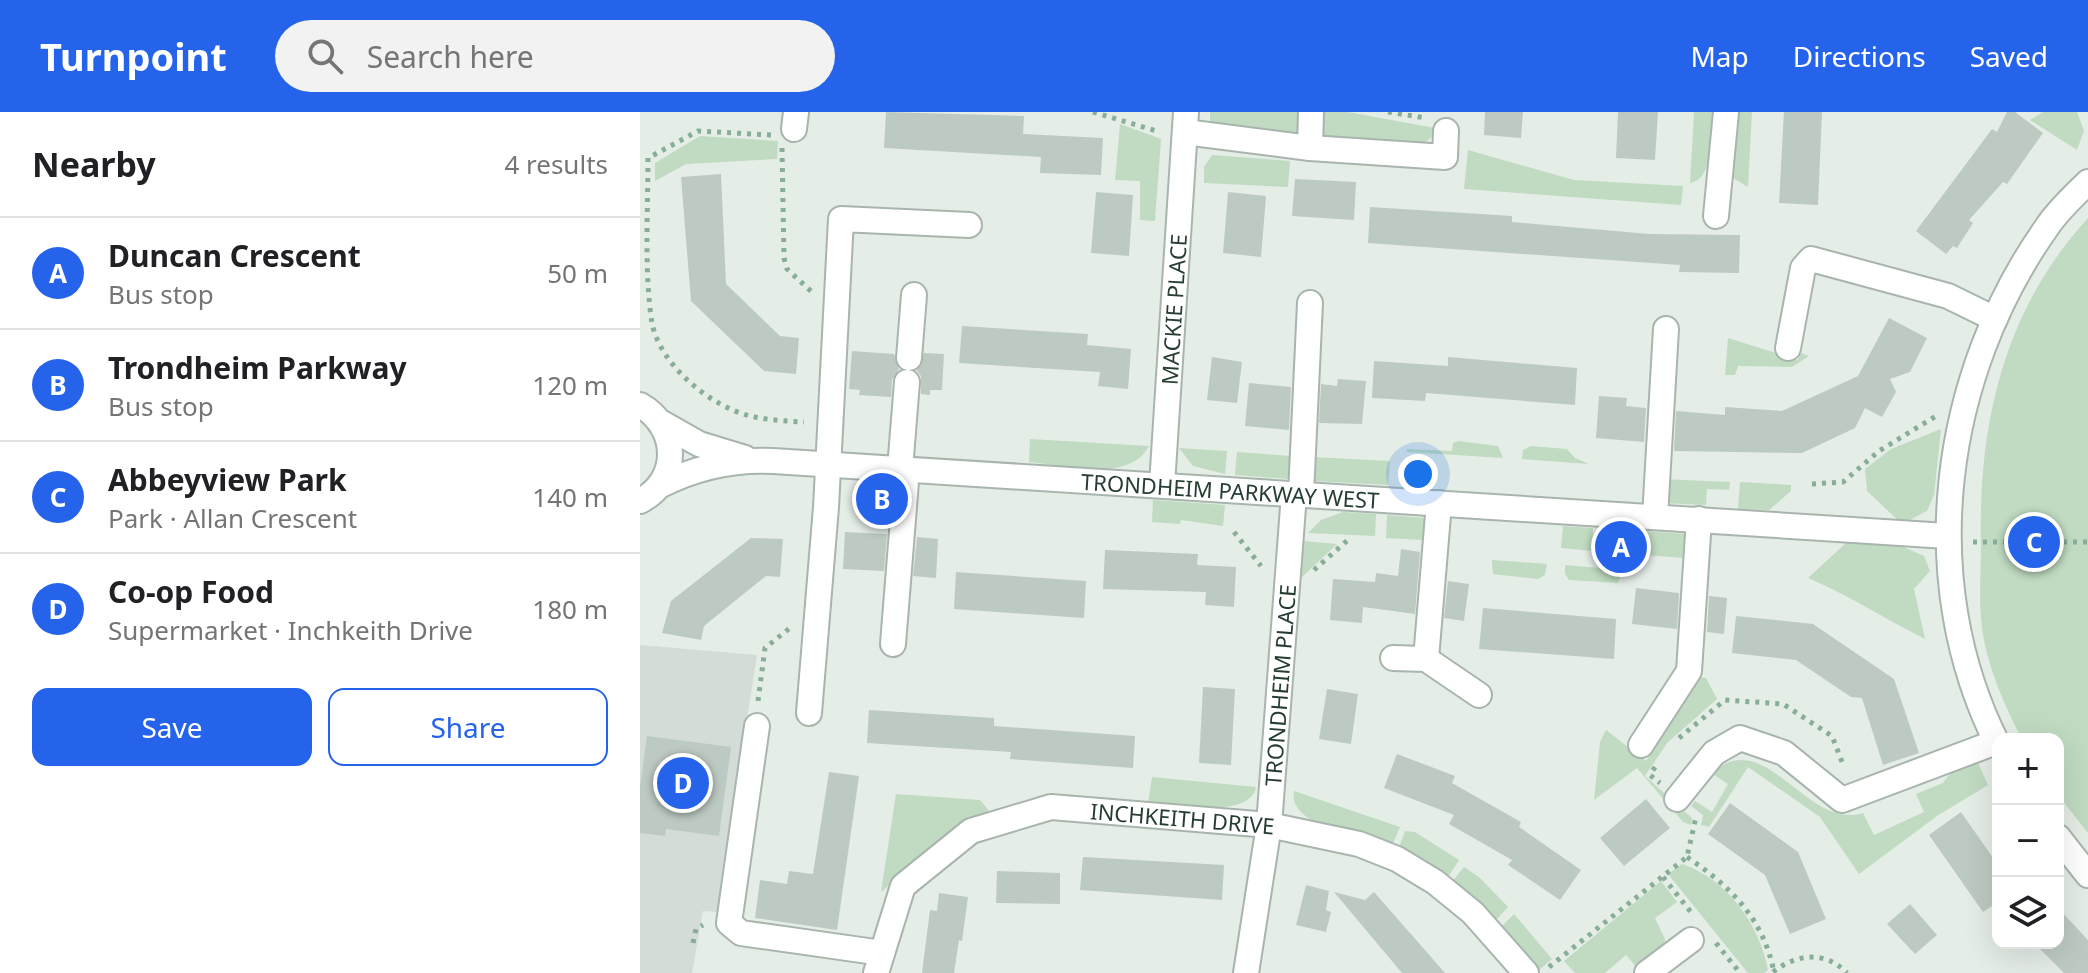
<!DOCTYPE html>
<html lang="en">
<head>
<meta charset="utf-8">
<style>
	body { margin:0; font-family:"Noto Sans",sans-serif; background:#f2f2f2; color:#202124 }
	.controls { position:absolute; right:24px; bottom:24px; display:grid; overflow:hidden; border-radius:16px; box-shadow:0 8px 32px #0002 }
	.controls button { width:72px; height:72px; display:grid; place-items:center; padding:0; border:0; border-bottom:2px solid #e0e0e0; background:#fff; color:#202124; font:40px sans-serif }
	.you { position:absolute; left:778px; top:362px; width:28px; height:28px; margin:-20px; border:6px solid #fff; border-radius:50%; background:#1a73e8; box-shadow:0 0 0 12px #1a73e833 }
	.badge { display:grid; place-items:center; width:52px; height:52px; border-radius:50%; background:#2563eb; color:#fff; font-size:26px; font-weight:700 }
	.pin { position:absolute; translate:-50% -50%; border:4px solid #fff; box-shadow:0 2px 8px #0006 }
	.list { margin:0; padding:0; list-style:none }
	h2 { display:flex; justify-content:space-between; align-items:center; height:104px; margin:0; padding:0 32px; font-size:34px }
	h2 small { font-size:26px; font-weight:400; color:#757577 }
	.list li { display:grid; grid-template-columns:52px 1fr auto; gap:24px; align-items:center; box-sizing:border-box; height:112px; padding:0 32px; border-top:2px solid #e0e0e0 }
	.list b { display:block; font-size:30px; white-space:nowrap }
	.list p { margin:0; font-size:26px; white-space:nowrap; color:#757577 }
	.list em { font-size:26px; font-style:normal; color:#757577 }
	.actions { display:flex; gap:16px; padding:24px 32px }
	.actions a { flex:1; padding:18px 0; border:2px solid #2563eb; border-radius:16px; text-align:center; font-size:28px; color:#2563eb }
	.actions .main { background:#2563eb; color:#fff }
	.icon { flex:none; width:44px; height:44px; fill:none; stroke:currentColor; stroke-width:2; stroke-linecap:round; stroke-linejoin:round }
	.map { position:relative; flex:none; width:1448px; height:861px; overflow:hidden }
	header { display:flex; align-items:center; gap:48px; box-sizing:border-box; height:112px; padding:0 40px; background:#2563eb; color:#fff }
	header strong { font-size:38px }
	nav { display:flex; gap:44px; margin-inline-start:auto; font-size:28px }
	.search { width:560px; height:72px; background:#f2f2f2; display:flex; align-items:center; gap:20px; box-sizing:border-box; padding:0 28px; border-radius:44px; color:#757577; font-size:30px }
	main { display:flex }
	aside { flex:1; background:#fff }
	.map>svg:first-child { display:block }
</style>
</head>
<body>
<header>
<strong>Turnpoint</strong>
<div class="search"><svg class="icon" aria-label="search" viewBox="0 0 24 24"><circle cx="10" cy="10" r="6"/><path d="M15 15l6 6"/></svg>Search here</div>
<nav><a>Map</a><a>Directions</a><a>Saved</a></nav>
</header>
<main>
<aside>
<h2>Nearby<small>4 results</small></h2>
<ul class="list">
<li><span class="badge">A</span><div><b>Duncan Crescent</b><p>Bus stop</p></div><em>50 m</em></li>
<li><span class="badge">B</span><div><b>Trondheim Parkway</b><p>Bus stop</p></div><em>120 m</em></li>
<li><span class="badge">C</span><div><b>Abbeyview Park</b><p>Park · Allan Crescent</p></div><em>140 m</em></li>
<li><span class="badge">D</span><div><b>Co-op Food</b><p>Supermarket · Inchkeith Drive</p></div><em>180 m</em></li>
</ul>
<div class="actions"><a class="main">Save</a><a>Share</a></div>
</aside>
<div class="map">
<svg width="1448" height="861" viewBox="0 0 1448 861">
	<rect width="100%" height="100%" fill="#e5ede7"/>
	<path fill="#d3dcd6" d="M0 533 117 543 77 800 63 799 52 861H0Z"/>
	<g fill="#c0dbc1">
		<path d="M570 0H665L660 23 570 15Z"/>
		<path d="M682 0H708L795 16V22L782 33 687 29 682 24Z"/>
		<path d="M1054 0H1072C1071 21 1075 67 1050 71Z"/>
		<path d="M1094 0H1112L1108 75 1093 66Z"/>
		<path d="M1403 0H1437L1444 19 1437 38 1390 8Z"/>
		<path d="M480 12 521 27 515 109 500 108V69L475 68Z"/>
		<path d="M60 24 138 29 137 47 46 52 15 69V51Z"/>
		<path d="M828 38 934 68 1043 74 1041 93 824 77Z"/>
		<path d="M572 43 650 49 648 75 564 71V55Z"/>
		<path d="M1448 106V721L1418 683V627H1382C1363 591 1344 547 1341 506 1339 482 1341 457 1341 433 1338 311 1364 198 1448 106Z"/>
		<path d="M1088 226 1158 248 1161 241 1169 244 1152 255 1098 254 1095 263H1085Z"/>
		<path d="M1301 317 1294 383 1287 399 1262 412 1227 379 1225 357 1251 337Z"/>
		<path d="M390 327 509 334C489 372 424 353 389 350Z"/>
		<path d="M818 329 858 334 863 346 767 340V337L812 339 813 331Z"/>
		<path d="M891 334 927 337 935 346 949 352 882 347 883 338Z"/>
		<path d="M539 336 587 339 585 362 553 354Z"/>
		<path d="M597 340 651 344 649 367 595 363Z"/>
		<path d="M674 345 750 349 748 373 673 369Z"/>
		<path d="M1021 367 1090 370 1089 378 1067 377 1066 393 1020 391Z"/>
		<path d="M1100 370 1151 373V379L1129 398 1098 397Z"/>
		<path d="M513 388 585 393 583 414 541 408 540 412 512 410Z"/>
		<path d="M703 400 736 402 735 424 668 421 681 408Z"/>
		<path d="M747 403 786 406 784 428 746 426Z"/>
		<path d="M923 414 953 416 952 439 921 436Z"/>
		<path d="M988 418 1047 422 1045 446 962 440V432L987 433Z"/>
		<path d="M663 429 697 432 659 468Z"/>
		<path d="M1206 431 1261 434 1284 444 1290 459 1274 477 1285 527C1245 507 1209 483 1168 466Z"/>
		<path d="M852 448 907 452 905 463 898 467 853 462Z"/>
		<path d="M925 453 983 458 978 471 929 468 925 462Z"/>
		<path d="M1060 565 1066 566 1077 587 1027 631 1005 664 1052 706 1051 713 1043 710 997 656 954 688 960 630 966 618 1006 649Z"/>
		<path d="M1335 644 1348 673 1297 704 1219 762 1180 705 1108 655 1069 715 1061 713 1063 703 1051 694 1055 689 1072 700 1088 672 1071 661C1127 612 1166 719 1223 701L1234 723 1284 700 1276 682 1303 671 1313 657Z"/>
		<path d="M512 665 616 675C610 708 533 692 508 691Z"/>
		<path d="M654 679 760 715 751 736C725 727 647 714 654 679Z"/>
		<path d="M256 682 340 688 350 700 311 720 241 780Z"/>
		<path d="M765 719 775 720 819 748 806 768 758 738Z"/>
		<path d="M1042 752C1088 768 1119 812 1128 858L1124 861H1108L1028 762Z"/>
		<path d="M824 755 839 765 868 795 854 810 811 771Z"/>
		<path d="M1021 769 1037 790 1015 806 1025 827 1024 838 999 858 986 843 965 861H935L924 849Z"/>
		<path d="M874 802 912 847 898 859 860 816Z"/>
	</g>
	<g fill="#bdcac2">
		<path d="M246 0 384 4 383 22 463 26 461 63 400 61 401 45 244 36Z"/>
		<path d="M845 0H883L881 26 844 23Z"/>
		<path d="M978 0H1018L1015 48 976 46Z"/>
		<path d="M1144 0H1182L1178 93 1139 91Z"/>
		<path d="M1367 0H1375L1403 21 1367 72 1363 70 1329 108 1333 111 1317 136 1313 134 1306 142 1276 119 1352 17 1357 20Z"/>
		<path d="M81 62 86 172 140 224 159 226 156 262 124 259 51 189 41 65Z"/>
		<path d="M655 67 716 70 714 108 652 104Z"/>
		<path d="M456 80 493 83 489 144 451 141Z"/>
		<path d="M588 80 626 84 621 145 583 141Z"/>
		<path d="M730 95 872 104V110L1009 122 1100 123 1099 161 1039 160 1040 153 728 131Z"/>
		<path d="M1249 206 1287 226 1270 260 1250 267 1256 280 1242 305 1225 296 1215 316 1162 341 1034 339 1036 299 1085 303V295L1142 299 1218 264Z"/>
		<path d="M322 214 448 222 447 233 491 237 488 277 458 274 460 260 319 251Z"/>
		<path d="M212 239 254 242 259 257 252 268 251 285 219 283 220 278 209 277Z"/>
		<path d="M284 241 304 242 302 278H290V283L281 282V264L277 259Z"/>
		<path d="M572 245 602 250 597 291 567 288Z"/>
		<path d="M808 245 937 256 935 293 786 281 785 289 732 286 734 249 808 254Z"/>
		<path d="M698 267 726 269 722 312 679 311 681 272 697 274Z"/>
		<path d="M609 271 651 275 649 318 605 314Z"/>
		<path d="M959 284 987 286 986 294 1006 296 1004 330 956 326Z"/>
		<path d="M205 420 247 422 244 459 203 457Z"/>
		<path d="M277 425 298 427 296 466 273 464Z"/>
		<path d="M111 426 143 427 140 465 126 464 64 514 61 528 22 521 31 489Z"/>
		<path d="M761 437 780 440 775 502 723 495 722 511 690 508 693 467 735 470 736 461 758 464Z"/>
		<path d="M465 438 558 442 557 453 596 455 594 495 565 493 566 480 463 477Z"/>
		<path d="M316 460 446 469 444 506 314 497Z"/>
		<path d="M808 469 829 472 824 509 804 506Z"/>
		<path d="M996 476 1039 481 1037 517 992 512Z"/>
		<path d="M1069 484 1087 486 1084 522 1067 520Z"/>
		<path d="M843 496 976 507 974 547 839 537Z"/>
		<path d="M1096 504 1173 512 1254 567 1279 641 1243 653 1222 586 1211 585 1156 548 1092 541Z"/>
		<path d="M563 575 595 577 591 653 559 651Z"/>
		<path d="M687 577 718 582 711 632 679 627Z"/>
		<path d="M229 598 354 606V614L495 624 493 656 370 647 371 640 227 631Z"/>
		<path d="M7 624 91 635 79 724 26 717 25 724 0 721V675Z"/>
		<path d="M757 642 815 664 812 671 881 710 879 715 941 758 920 788 868 753 872 748 809 712 814 703 744 676Z"/>
		<path d="M189 660 219 664 197 818 115 806 120 768 147 772 149 759 173 762Z"/>
		<path d="M1006 687 1030 716 984 754 960 726Z"/>
		<path d="M1090 691 1158 740 1186 807 1150 822 1125 763 1068 722Z"/>
		<path d="M1321 700 1358 753V790L1343 800 1289 723Z"/>
		<path d="M443 745 584 753 582 788 440 778Z"/>
		<path d="M357 759 420 761V792L356 791Z"/>
		<path d="M666 773 689 779 686 798 691 800 686 820 656 813Z"/>
		<path d="M694 780 725 788 734 780 805 861H762Z"/>
		<path d="M299 781 328 785 322 829 319 828 314 861H282L290 798 297 799Z"/>
		<path d="M1270 792 1297 823 1275 842 1247 812Z"/>
		<path d="M1418 796 1448 828V861H1424L1394 831H1418Z"/>
	</g>
	<g fill="none" stroke-linecap="round" stroke-linejoin="round">
		<defs>
			<g id="minor">
				<path d="M154 17 156 0"/>
				<path d="M545 20 670 36 805 45 806 19"/>
				<path d="M670 36 671 0"/>
				<path d="M1076 104 1086 0"/>
				<path d="M1148 236 1163 156 1171 147 1308 184 1355 207"/>
				<path d="M269 246 274 183"/>
				<path d="M0 293C39 315 41 368 0 389"/>
				<path d="M22 311 59 332 105 346"/>
				<path d="M260 357 267 270"/>
				<path id="s1" d="M21 373C55 356 94 347 133 349L1307 424"/>
				<path id="s2" d="M522 373 546 0"/>
				<path d="M661 382 670 191"/>
				<path d="M1015 405 1026 217"/>
				<path d="M253 532 267 357"/>
				<path d="M753 546 786 547 839 583"/>
				<path d="M786 547 799 391"/>
				<path d="M169 601 186 395 201 107 329 113"/>
				<path d="M117 614 89 811 101 821 242 841"/>
				<path d="M1001 633 1049 559 1059 407"/>
				<path d="M1358 633C1274 468 1302 263 1407 115 1418 98 1434 84 1448 70"/>
				<path d="M1037 687 1074 641 1100 626 1144 641 1202 688 1356 630"/>
				<path d="M1418 725 1448 763"/>
				<path id="s3" d="M236 861 263 774 331 719 411 695 629 713 719 732 757 747 795 770 833 801 886 861"/>
				<path id="s4" d="M606 861 629 713 654 382"/>
				<path d="M1007 861 1051 828"/>
			</g>
		</defs>
		<use href="#minor" stroke="#a8b5ad" stroke-width="28"/>
		<g stroke="#88ad99" stroke-width="5" stroke-dasharray="4 6" stroke-linecap="butt">
			<path d="M453 0 520 20"/>
			<path d="M748 0 786 6"/>
			<path d="M131 23 58 19 8 46C8 97 4 162 12 211 20 253 70 294 110 304 127 308 146 309 164 310"/>
			<path d="M142 36 144 146 147 157 174 182"/>
			<path d="M1172 372 1203 370 1239 339 1296 304"/>
			<path d="M594 420 621 454"/>
			<path d="M1333 430H1448"/>
			<path d="M674 458 709 427"/>
			<path d="M118 589 125 536 150 516"/>
			<path d="M1039 626 1085 588 1143 592 1192 624 1204 655"/>
			<path d="M1015 655 1010 663 1020 671"/>
			<path d="M1047 745C1091 775 1123 806 1134 860"/>
			<path d="M1023 765 1054 804"/>
			<path d="M53 831 56 817 63 813"/>
			<path d="M1076 831 1100 861"/>
			<path d="M909 855 1047 745 1056 705"/>
			<path d="M1133 860C1156 842 1185 838 1207 861"/>
		</g>
		<use href="#minor" stroke="#fff" stroke-width="24"/>
	</g>
	<g text-anchor="middle" dominant-baseline="central" stroke-width="7" stroke-linejoin="round" paint-order="stroke">
		<g font-size="22" fill="#263d31" stroke="#f5f9f6">
			<text stroke="none"><textPath href="#s2" startOffset="176">MACKIE PLACE</textPath></text>
			<text stroke="none"><textPath href="#s1" startOffset="574">TRONDHEIM PARKWAY WEST</textPath></text>
			<text stroke="none"><textPath href="#s4" startOffset="290">TRONDHEIM PLACE</textPath></text>
			<text stroke="none"><textPath href="#s3" startOffset="394">INCHKEITH DRIVE</textPath></text>
		</g>
	</g>
</svg>
<div class="controls">
<button>+</button>
<button>−</button>
<button><svg class="icon" aria-label="layers" viewBox="0 0 24 24"><path d="M12 4l9 5-9 5-9-5zM3 14l9 5 9-5"/></svg></button>
</div>
<div class="you"></div>
<div class="pin badge" style="left:981px;top:435px">A</div>
<div class="pin badge" style="left:242px;top:387px">B</div>
<div class="pin badge" style="left:1394px;top:430px">C</div>
<div class="pin badge" style="left:43px;top:671px">D</div>
</div>
</main>
</body>
</html>
